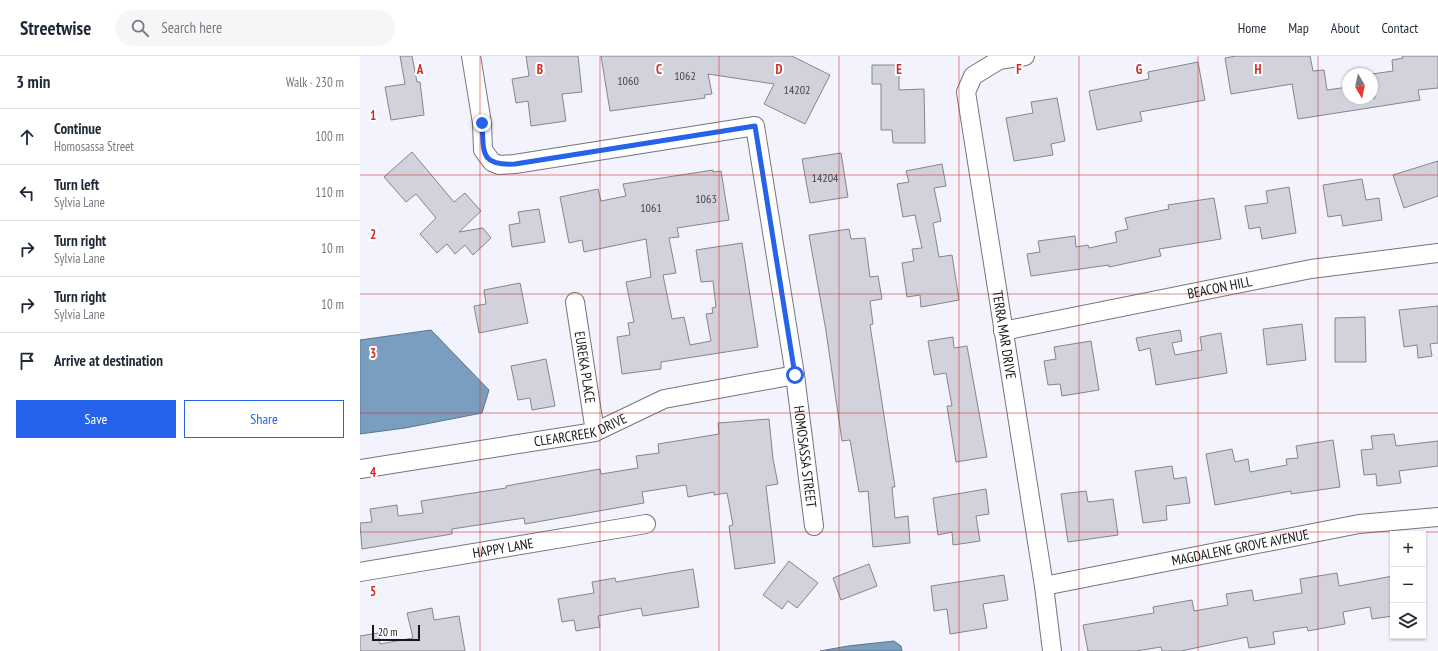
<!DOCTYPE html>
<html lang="en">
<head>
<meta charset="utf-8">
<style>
	body { margin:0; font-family:"PT Sans Narrow",sans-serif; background:#f6f6f7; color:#1f2937 }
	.controls { position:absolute; right:12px; bottom:12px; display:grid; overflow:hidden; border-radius:0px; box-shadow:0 1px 3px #0004 }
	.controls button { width:36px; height:36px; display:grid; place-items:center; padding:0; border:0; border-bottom:1px solid #e0e1e3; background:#fff; color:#1f2937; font:20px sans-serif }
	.compass { position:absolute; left:982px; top:12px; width:36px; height:36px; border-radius:50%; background:#fff; box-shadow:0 1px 3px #0004; rotate:171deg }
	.scale { position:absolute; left:12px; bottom:10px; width:48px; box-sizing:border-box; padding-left:4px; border:2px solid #17171b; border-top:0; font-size:11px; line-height:14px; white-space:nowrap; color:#17171b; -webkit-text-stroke:3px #fff; paint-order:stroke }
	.stop { position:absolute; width:12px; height:12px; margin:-9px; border:3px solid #2563eb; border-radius:50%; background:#fff }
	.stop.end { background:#2563eb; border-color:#fff; box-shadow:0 1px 4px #0008 }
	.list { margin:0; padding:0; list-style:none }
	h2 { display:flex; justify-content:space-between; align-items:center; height:52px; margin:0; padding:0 16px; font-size:17px }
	h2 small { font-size:13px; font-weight:400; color:#747a83 }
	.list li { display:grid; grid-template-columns:26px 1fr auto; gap:12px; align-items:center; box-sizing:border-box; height:56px; padding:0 16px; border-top:1px solid #e0e1e3 }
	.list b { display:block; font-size:15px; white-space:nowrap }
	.list p { margin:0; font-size:13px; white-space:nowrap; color:#747a83 }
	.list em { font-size:13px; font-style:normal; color:#747a83 }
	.actions { display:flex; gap:8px; padding:12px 16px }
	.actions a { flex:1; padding:9px 0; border:1px solid #2563eb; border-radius:0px; text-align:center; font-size:14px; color:#2563eb }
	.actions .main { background:#2563eb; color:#fff }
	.icon { flex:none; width:22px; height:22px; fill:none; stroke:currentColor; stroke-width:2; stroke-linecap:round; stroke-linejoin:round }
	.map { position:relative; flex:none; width:1078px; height:595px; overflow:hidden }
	header { display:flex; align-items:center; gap:24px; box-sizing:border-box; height:56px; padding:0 20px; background:#fff; border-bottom:1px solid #e0e1e3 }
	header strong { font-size:19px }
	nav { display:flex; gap:22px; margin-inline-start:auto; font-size:14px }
	.search { width:280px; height:36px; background:#f6f6f7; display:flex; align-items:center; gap:10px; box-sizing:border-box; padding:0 14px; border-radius:22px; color:#747a83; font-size:15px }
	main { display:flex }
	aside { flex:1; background:#fff }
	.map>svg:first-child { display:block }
</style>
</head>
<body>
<header>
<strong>Streetwise</strong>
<div class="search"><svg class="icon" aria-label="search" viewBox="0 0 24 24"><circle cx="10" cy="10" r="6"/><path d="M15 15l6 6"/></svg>Search here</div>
<nav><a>Home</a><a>Map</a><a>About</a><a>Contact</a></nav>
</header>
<main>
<aside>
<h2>3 min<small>Walk · 230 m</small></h2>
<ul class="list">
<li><svg class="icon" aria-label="ahead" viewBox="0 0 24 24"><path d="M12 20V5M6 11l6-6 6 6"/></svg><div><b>Continue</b><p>Homosassa Street</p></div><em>100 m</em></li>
<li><svg class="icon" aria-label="left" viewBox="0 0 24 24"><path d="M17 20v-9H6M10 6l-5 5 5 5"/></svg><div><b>Turn left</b><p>Sylvia Lane</p></div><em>110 m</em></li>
<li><svg class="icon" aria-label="right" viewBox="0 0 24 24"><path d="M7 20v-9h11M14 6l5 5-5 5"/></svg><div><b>Turn right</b><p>Sylvia Lane</p></div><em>10 m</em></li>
<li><svg class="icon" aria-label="right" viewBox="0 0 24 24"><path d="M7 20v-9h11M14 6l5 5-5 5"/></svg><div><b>Turn right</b><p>Sylvia Lane</p></div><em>10 m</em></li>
<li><svg class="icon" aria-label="arrive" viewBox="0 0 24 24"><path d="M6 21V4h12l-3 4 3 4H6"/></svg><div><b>Arrive at destination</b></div></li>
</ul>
<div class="actions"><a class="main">Save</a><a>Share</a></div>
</aside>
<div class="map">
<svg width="1078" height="595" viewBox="0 0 1078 595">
	<rect width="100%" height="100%" fill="#f2f3fc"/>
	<g fill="#799ebf" stroke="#5c768e">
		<path d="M71 274 129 334 122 357 45 372 0 378V284Z"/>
		<path d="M534 585 541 590 542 595H460L488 590Z"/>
	</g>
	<g fill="#d1d2db" stroke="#84858d">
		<path d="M40 0H52L57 26H60L64 59 31 64 25 31 45 28Z"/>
		<path d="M166 0H218L222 36 202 38 206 65 171 70 168 45 156 47 152 23 169 20Z"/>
		<path d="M241 0H432L470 19 445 68 404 48 414 28 348 18 352 38 344 39 345 42 250 55Z"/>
		<path d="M876 0H950L953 15 964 14 967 34 988 31V42H1015L1012 18 1033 15 1032 4 1043 2 1042 0H1078V32L1058 34 1060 44 938 63 932 28 871 38 865 2Z"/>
		<path d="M838 6 845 44 780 56 782 65 737 74 729 35 789 23 788 16Z"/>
		<path d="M512 9H539V34L564 33 565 87H533L532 74H521V28H512Z"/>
		<path d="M697 42 705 85 691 88 693 99 654 105 646 62 673 57 671 46Z"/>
		<path d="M52 96 94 146 105 137 121 155 99 176 123 172 131 182 113 199 105 189 95 198 87 188 77 197 60 178 76 162 56 138 46 146 24 121Z"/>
		<path d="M481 97 488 141 450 147 442 103Z"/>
		<path d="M1078 105V140L1044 152 1033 119Z"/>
		<path d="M582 108 586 130 574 132 581 165 573 167 579 201 592 199 599 244 561 251 560 239 547 241 542 207 554 205 552 193 562 192 555 159 543 161 537 128 549 126 546 115Z"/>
		<path d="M353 114V116L361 115 369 164 317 172 319 181 309 182 316 217 303 219 312 263 324 261 330 289 351 285 346 258 353 257 352 252 356 251 353 225 341 226 336 194 382 187 398 291 301 306V313L262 318 257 281 270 279 268 267 274 266 266 226 291 221 286 183 224 196 222 184 209 187 200 141 238 133 241 145 266 140 263 128Z"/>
		<path d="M1002 123 1006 144 1019 142 1022 164 983 170 981 159 968 161 963 129Z"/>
		<path d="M929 131 936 177 902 183 900 171 889 173 885 150 908 147 906 135Z"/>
		<path d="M854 142 861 183 799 193 801 200 749 211V209L671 220 667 198 680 196 678 185 715 180 716 191 728 189 729 192 757 186 755 176 768 173 765 162 809 153 808 149Z"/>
		<path d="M179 153 185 186 152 191 149 169 160 167 158 156Z"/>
		<path d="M489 173 491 183 505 182 510 221 518 220 522 243 510 245 513 268 510 269 535 431H532L535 462 548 460 550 487 513 491 508 435 499 436 490 384 482 385 466 275 449 179Z"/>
		<path d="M160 227 168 267 119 277 114 250 126 248 124 234Z"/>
		<path d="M1078 250V287L1070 288 1072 300 1058 302 1057 289 1044 291 1039 254Z"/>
		<path d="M1005 261 1006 306H975V262Z"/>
		<path d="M942 268 946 304 907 309 903 273Z"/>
		<path d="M820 274 822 285 812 287 815 299 842 294 840 281 861 277 867 317 796 329 790 292 779 295 776 282Z"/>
		<path d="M593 281 594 292 607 290 627 401 596 406 587 350H592L586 317 574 319 568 285Z"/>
		<path d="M731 285 739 334 702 340 700 328 688 329 684 305 696 303 694 291Z"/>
		<path d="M186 303 195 350 172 354 170 342 158 344 151 310Z"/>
		<path d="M409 363 413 403 418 428 406 430 415 507 375 513 369 470 373 469 367 437 354 439V436L328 441 326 429 282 436 284 447 165 468 164 462 92 473V478L2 493 0 467 12 466 10 453 37 449 38 460 63 457 61 445 146 432V430L240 413 241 418 278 412 276 400 299 397 298 388 359 378 358 367Z"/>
		<path d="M1034 378 1036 390 1078 385V410L1039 415 1041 427 1017 430 1016 418 1004 419 1001 394 1013 393 1011 380Z"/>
		<path d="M973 384 980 431 931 438V435L855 449 846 398 872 393 875 406 888 403 890 416 927 409 926 403 938 402 936 390Z"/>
		<path d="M812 410 814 423 826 421 830 447 806 450 807 464 783 467 775 415Z"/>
		<path d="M626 433 629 458 616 460 620 485 593 489 592 476 578 479 573 442Z"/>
		<path d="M726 435 728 446 753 443 758 479 708 486 701 438Z"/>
		<path d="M429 505 458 527 437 552 428 545 422 553 403 539Z"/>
		<path d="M509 508 517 530 481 544 473 522Z"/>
		<path d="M333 513 339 551 283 560 281 552 238 560 240 571 216 575 214 564 202 566 198 543 234 537 232 526 255 522 256 526Z"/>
		<path d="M977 517 979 530 1033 520V560L1012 563 1010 551 983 556 985 568 948 575 947 571 913 576 915 588 889 592 887 581 821 595H802L801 591 776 595H728L723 569 794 557 793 551 832 544 834 555 868 549 866 538 892 534 894 545 942 537 940 523Z"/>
		<path d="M644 519 648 544 623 548 627 572 590 578 587 553 574 555 571 530Z"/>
		<path d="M72 552 74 564 99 560 105 595H0V580L18 577 20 588 53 582 47 557Z"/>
	</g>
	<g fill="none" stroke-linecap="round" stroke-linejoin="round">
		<defs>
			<g id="street">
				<path id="s1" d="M111 0 122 67 123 94 132 106 139 109 155 108 395 70 435 319 454 470"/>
				<path id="s2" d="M665 0 639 4 613 20 606 36 684 530 692 595"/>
				<path id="s3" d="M215 246 235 376"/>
				<path id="s4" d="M643 275 951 213 1078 197"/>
				<path id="s5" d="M0 413 235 376 304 343 435 319"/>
				<path id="s6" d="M0 516 286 468"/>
				<path id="s7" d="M684 530 999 468 1078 461"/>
			</g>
		</defs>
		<use href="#street" stroke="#74757d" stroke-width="20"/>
		<use href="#street" stroke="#fff" stroke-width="18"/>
	</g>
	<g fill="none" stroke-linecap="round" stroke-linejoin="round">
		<path stroke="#2563eb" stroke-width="5" d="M122 67C124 96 119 110 155 108L395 70 435 319"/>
	</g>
	<path fill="none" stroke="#d62828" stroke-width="1" stroke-opacity="0.55" d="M120 0V595M240 0V595M359 0V595M479 0V595M599 0V595M719 0V595M838 0V595M958 0V595M0 119H1078M0 238H1078M0 357H1078M0 476H1078"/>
	<g text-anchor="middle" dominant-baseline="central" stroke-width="4" stroke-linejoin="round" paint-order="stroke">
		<g font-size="12" fill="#46464b">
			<text x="325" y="19">1062</text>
			<text x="268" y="24">1060</text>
			<text x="437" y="33">14202</text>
			<text x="465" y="121">14204</text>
			<text x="346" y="142">1063</text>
			<text x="291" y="151">1061</text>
		</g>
		<g font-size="14" fill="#17171b" stroke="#fff">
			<text stroke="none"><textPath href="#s4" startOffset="221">BEACON HILL</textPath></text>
			<text stroke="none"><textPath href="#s2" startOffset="320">TERRA MAR DRIVE</textPath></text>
			<text stroke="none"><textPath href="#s3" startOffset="66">EUREKA PLACE</textPath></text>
			<text stroke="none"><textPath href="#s5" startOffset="224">CLEARCREEK DRIVE</textPath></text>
			<text stroke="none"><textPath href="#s1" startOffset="711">HOMOSASSA STREET</textPath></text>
			<text stroke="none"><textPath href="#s7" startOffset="200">MAGDALENE GROVE AVENUE</textPath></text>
			<text stroke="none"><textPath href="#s6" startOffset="145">HAPPY LANE</textPath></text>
		</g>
	</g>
	<g font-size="13" text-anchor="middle" font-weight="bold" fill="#d62828" stroke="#fff" stroke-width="4" stroke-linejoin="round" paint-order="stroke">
		<text x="60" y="18">A</text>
		<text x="180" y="18">B</text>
		<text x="299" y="18">C</text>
		<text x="419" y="18">D</text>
		<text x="539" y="18">E</text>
		<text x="659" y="18">F</text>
		<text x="779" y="18">G</text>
		<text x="898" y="18">H</text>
		<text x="13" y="64">1</text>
		<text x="13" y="183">2</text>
		<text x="13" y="302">3</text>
		<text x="13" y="421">4</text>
		<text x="13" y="540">5</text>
	</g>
</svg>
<div class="controls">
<button>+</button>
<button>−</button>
<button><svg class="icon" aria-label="layers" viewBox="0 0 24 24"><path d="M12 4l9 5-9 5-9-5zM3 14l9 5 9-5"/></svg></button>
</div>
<svg class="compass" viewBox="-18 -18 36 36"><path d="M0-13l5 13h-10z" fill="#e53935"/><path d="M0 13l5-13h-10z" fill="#747a83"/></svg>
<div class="scale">20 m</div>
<div class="stop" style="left:435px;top:319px"></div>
<div class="stop end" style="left:122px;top:67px"></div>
</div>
</main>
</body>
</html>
